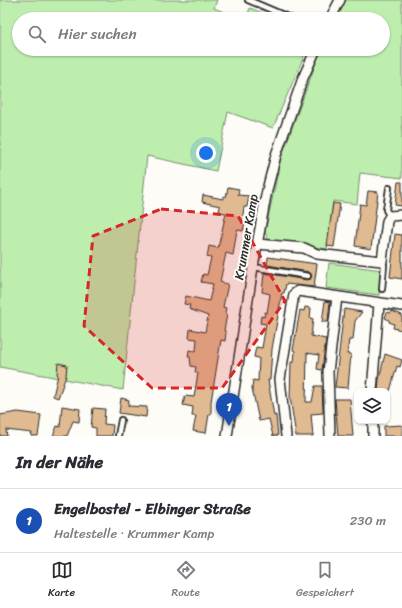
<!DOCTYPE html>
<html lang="de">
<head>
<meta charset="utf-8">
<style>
	body { margin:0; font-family:Sriracha,sans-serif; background:#f7f7f7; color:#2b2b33 }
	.controls { position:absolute; right:12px; bottom:12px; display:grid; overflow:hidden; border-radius:8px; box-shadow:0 1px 3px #0004 }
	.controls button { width:36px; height:36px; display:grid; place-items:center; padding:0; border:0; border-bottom:1px solid #e1e1e2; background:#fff; color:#2b2b33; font:20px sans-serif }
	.you { position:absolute; left:206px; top:153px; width:14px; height:14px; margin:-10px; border:3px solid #fff; border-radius:50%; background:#1a73e8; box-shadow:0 0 0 6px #1a73e833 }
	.badge { display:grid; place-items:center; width:26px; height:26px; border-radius:50%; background:#2b2b2b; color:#fff; font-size:13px; font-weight:700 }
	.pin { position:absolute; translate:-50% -33px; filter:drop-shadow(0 1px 2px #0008) }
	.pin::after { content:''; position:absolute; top:21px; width:14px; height:12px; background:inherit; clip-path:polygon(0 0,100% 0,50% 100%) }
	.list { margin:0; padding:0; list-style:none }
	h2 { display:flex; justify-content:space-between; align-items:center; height:52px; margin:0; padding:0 16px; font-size:17px }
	h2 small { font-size:13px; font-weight:400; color:#7c7c81 }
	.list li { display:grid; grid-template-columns:26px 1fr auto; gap:12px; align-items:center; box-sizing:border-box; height:64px; padding:0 16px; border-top:1px solid #e1e1e2 }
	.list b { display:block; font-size:15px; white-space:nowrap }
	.list p { margin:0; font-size:13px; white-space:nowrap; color:#7c7c81 }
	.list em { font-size:13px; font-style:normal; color:#7c7c81 }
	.icon { flex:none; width:22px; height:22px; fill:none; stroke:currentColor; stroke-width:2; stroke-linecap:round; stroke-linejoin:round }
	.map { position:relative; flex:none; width:402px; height:436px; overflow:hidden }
	.search { position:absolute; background:#fff; box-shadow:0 1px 3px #0004; left:12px; right:12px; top:12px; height:44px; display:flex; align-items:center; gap:10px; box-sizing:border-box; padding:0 14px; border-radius:22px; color:#7c7c81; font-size:15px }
	.sheet { height:116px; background:#fff }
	nav { display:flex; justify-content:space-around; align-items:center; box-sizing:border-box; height:56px; border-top:1px solid #e1e1e2; background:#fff; font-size:11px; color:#7c7c81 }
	nav a { display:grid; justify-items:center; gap:2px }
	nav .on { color:#2b2b2b }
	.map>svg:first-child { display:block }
</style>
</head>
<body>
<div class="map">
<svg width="402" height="436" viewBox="0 0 402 436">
	<rect width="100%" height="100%" fill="#fdfcf7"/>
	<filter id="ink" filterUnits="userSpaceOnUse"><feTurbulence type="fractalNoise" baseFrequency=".025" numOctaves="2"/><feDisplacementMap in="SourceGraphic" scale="8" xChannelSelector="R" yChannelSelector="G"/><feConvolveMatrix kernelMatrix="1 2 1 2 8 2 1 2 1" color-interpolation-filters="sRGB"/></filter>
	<g filter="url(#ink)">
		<g fill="#bdeeae" stroke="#748c6c">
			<path d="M0 0H217L214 8 231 15 230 19H19V49H307L273 128 228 112 216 171 147 156 123 390 0 367Z"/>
			<path d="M345 0H402V178L360 173 357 204 333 201 327 249 268 239 265 232 281 158 321 49H383V19H334Z"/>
			<path d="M250 8 277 19H246Z"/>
			<path d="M329 263 382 270 379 295 326 288Z"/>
		</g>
		<g fill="#e0ba91" stroke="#2b2b2b">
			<path d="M398 182H402V206L395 205Z"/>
			<path d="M228 187 239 189 238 195 249 196 247 207H244L242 221 245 222 243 231 237 230 233 255 226 253 220 282 228 284 223 307 226 308 225 313 227 314 224 331 226 332 225 341 221 340 211 402V414H209L206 433 193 431 196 416H192L193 407 183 405 185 396 194 397 198 373 195 372 196 367 191 366 190 357H188L189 350 196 351 197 339 189 338 190 329 205 332 208 316 189 309 190 305 184 304 186 296 209 301 213 284 201 282 203 274 207 275 211 258 207 257 209 246 218 248 226 213 219 212 220 206 202 202 203 195 223 199V196L226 197Z"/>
			<path d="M368 191 378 192 371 249 355 246 360 204 366 205Z"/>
			<path d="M333 203 340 204 334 247 327 246Z"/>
			<path d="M395 234 402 235V279L390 277Z"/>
			<path d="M268 257 317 264 314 287 286 284 284 293H282L272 349 270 380H268L274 416 276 415 278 436H273L269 419 259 421 252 388 253 380 258 381 259 358 254 357 256 347 262 348 266 324 260 323 261 316 264 317 265 312 267 313 270 294 262 292 264 273 307 280 312 276 309 272 267 265Z"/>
			<path d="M325 301 330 302 328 322H322Z"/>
			<path d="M305 307 311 308 310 318 313 319 311 336 326 339 322 370 317 369 319 355 307 353 306 402H312L315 386H322L323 413 311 414 313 436H296L290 397 291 362H294L295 351 293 350 300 310 304 311Z"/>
			<path d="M344 309 362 312 355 321 353 340H349L347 354H351L348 388 335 387Z"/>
			<path d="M392 311 402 315V330L393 328 394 324 389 322V320L385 318 387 312 391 313Z"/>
			<path d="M385 354 402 360 400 367 397 366 390 391H378L379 379Z"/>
			<path d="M58 363 67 365 66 376 58 398 53 396 58 375 57 374Z"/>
			<path d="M121 398 129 400 128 406 147 407 146 417 119 413Z"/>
			<path d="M335 399H350L353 436H338Z"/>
			<path d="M62 406 80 409 79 422 73 421 67 436H53L57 426 60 427Z"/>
			<path d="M93 408 105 409 104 424 113 425 112 436H96V428L91 427Z"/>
			<path d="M18 412 41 415 38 436H31L32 433 6 430 7 436H0V415Z"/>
			<path d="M402 425V436H384V426Z"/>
		</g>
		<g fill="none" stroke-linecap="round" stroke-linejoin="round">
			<defs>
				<g id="lane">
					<path d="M248 0 293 19"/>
					<path d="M389 188 386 210 390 216"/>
					<path d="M253 267 308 276"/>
					<path d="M382 289 384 265 382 261"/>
					<path d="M118 436 121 420"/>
				</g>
				<g id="street">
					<path d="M330 19 340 0"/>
					<path d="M257 244 304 248 317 254 382 261 387 221 390 216 402 215"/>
					<path d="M372 391 379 304"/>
					<path d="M373 421V436"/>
					<path d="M227 436 253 267 267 190 276 155 303 78 316 49"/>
					<path d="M286 436 280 379 294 294 298 291 402 306"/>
					<path d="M330 436 328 372 337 297"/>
				</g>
			</defs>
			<use href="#lane" stroke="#2b2b2b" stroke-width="8"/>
			<use href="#street" stroke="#2b2b2b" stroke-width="12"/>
			<use href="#lane" stroke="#fdfcf7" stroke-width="4.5"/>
			<use href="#street" stroke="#fdfcf7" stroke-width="9"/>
		</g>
	</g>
	<path fill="#d62828" fill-opacity="0.2" stroke="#d62828" stroke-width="3" stroke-dasharray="8 5" stroke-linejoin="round" d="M161 209 238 216 285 301 222 388H152L84 326 93 236Z"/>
	<g text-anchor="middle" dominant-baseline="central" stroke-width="4" stroke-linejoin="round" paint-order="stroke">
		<g font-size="13" fill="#2b2b2b" stroke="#fdfcf7">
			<text transform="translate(246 237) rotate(-80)">Krummer Kamp</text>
		</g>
	</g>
</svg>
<div class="controls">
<button><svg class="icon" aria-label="layers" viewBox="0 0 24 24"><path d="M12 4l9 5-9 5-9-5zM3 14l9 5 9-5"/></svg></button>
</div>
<div class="you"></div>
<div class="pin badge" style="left:229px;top:426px;background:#1a4fb4">1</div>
<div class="search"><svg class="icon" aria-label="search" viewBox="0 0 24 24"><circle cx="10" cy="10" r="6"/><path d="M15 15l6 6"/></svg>Hier suchen</div>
</div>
<section class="sheet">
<h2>In der Nähe<small></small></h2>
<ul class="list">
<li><span class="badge" style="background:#1a4fb4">1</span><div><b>Engelbostel - Elbinger Straße</b><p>Haltestelle · Krummer Kamp</p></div><em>230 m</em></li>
</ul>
</section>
<nav>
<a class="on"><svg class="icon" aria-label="map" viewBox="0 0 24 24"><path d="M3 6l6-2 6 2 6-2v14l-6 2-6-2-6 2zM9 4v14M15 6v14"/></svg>Karte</a>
<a><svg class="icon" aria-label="directions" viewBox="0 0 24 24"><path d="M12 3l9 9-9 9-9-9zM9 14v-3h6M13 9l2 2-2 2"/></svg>Route</a>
<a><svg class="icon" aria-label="saved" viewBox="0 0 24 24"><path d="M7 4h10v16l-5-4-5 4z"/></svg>Gespeichert</a>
</nav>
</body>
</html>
